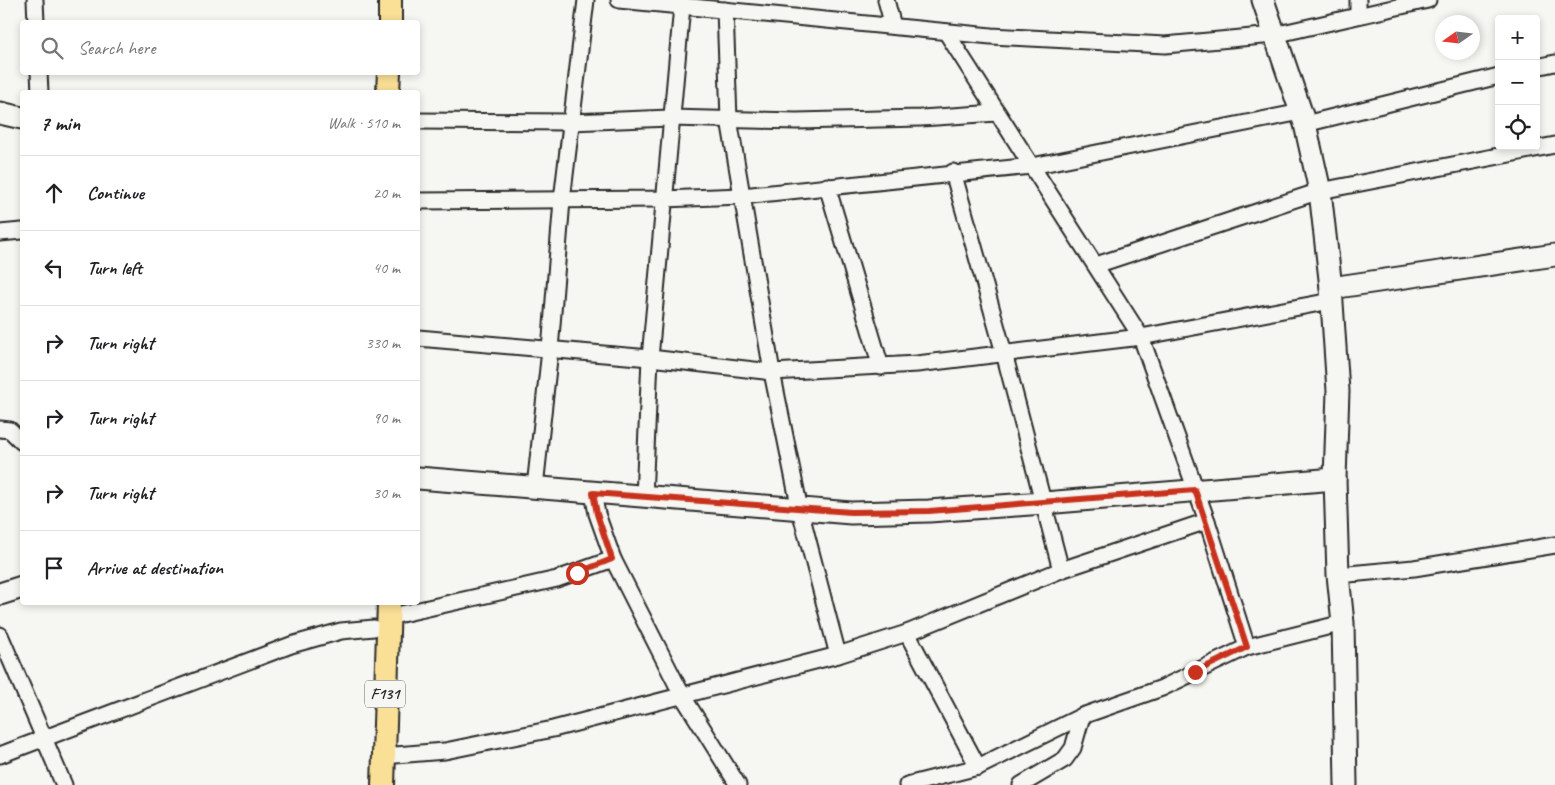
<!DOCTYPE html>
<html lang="en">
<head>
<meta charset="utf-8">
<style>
	body { margin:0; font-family:Caveat,sans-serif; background:#f6f6f6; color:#202124 }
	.controls { position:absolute; right:15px; top:15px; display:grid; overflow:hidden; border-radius:5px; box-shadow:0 2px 8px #0003 }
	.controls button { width:45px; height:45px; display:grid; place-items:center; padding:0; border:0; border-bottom:1px solid #e0e0e0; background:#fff; color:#202124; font:25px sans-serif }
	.compass { position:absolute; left:1435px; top:15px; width:45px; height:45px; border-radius:50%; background:#fff; box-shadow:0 2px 8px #0003; rotate:256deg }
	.stop { position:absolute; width:15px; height:15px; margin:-11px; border:4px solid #c8321e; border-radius:50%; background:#fff }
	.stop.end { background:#c8321e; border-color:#fff; box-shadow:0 1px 5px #0008 }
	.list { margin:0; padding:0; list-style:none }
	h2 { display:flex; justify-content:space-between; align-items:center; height:65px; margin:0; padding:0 20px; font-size:21px }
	h2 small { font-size:16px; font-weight:400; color:#757577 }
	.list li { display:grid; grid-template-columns:32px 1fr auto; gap:15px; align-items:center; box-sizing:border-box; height:75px; padding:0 20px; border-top:1px solid #e0e0e0 }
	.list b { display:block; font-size:19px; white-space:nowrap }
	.list em { font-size:16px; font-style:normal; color:#757577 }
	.icon { flex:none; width:28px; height:28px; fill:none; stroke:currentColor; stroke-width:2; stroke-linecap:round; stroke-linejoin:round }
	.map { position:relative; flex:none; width:1555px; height:785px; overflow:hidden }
	.search { position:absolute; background:#fff; box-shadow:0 2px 8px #0003; left:20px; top:20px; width:400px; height:55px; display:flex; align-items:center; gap:12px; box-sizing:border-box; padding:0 18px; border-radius:5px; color:#757577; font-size:19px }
	.panel { position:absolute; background:#fff; box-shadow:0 2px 8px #0003; left:20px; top:90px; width:400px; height:515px; border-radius:5px }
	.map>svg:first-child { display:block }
</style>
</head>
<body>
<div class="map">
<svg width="1555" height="785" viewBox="0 0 1555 785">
	<rect width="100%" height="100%" fill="#f6f6f2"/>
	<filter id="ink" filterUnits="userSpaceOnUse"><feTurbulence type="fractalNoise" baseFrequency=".02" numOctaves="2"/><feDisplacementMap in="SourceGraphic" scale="10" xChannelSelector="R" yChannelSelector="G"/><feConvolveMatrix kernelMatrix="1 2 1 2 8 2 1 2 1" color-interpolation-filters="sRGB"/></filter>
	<g filter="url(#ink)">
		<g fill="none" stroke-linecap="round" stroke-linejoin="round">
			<defs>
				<g id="street">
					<path d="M35 0 36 22"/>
					<path d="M619 0 991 36 1165 45 1274 35 1428 0"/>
					<path d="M886 0 893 26"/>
					<path d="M725 10 729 119 772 372 800 510 838 655"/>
					<path d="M1358 15V0"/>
					<path d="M946 32 1141 337 1207 521 1247 647"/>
					<path d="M1536 67 1555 63"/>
					<path d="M39 72 40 92"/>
					<path d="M418 121 571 122 670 118 796 121 921 118 997 113"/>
					<path d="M1305 124 1499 76"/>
					<path d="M953 172 1004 353 1061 570"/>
					<path d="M827 186 881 367"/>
					<path d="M418 201 663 199 742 196 1032 166 1301 112"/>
					<path d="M0 233 22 231"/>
					<path d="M1096 265 1320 191 1555 145"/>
					<path d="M418 338 650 358 772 372 917 364 1141 337 1331 301"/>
					<path d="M0 429 10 430 22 442"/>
					<path d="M535 487 550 350 562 200 586 0"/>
					<path d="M593 493 597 514 613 559 682 695 738 785"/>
					<path d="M644 498 650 358 682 6 681 0"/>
					<path d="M1338 575 1414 568 1555 545"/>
					<path d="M388 617 557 579 613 559"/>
					<path d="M907 633 978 767"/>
					<path d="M0 635 64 785"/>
					<path d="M0 755 291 645 341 631 374 628"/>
					<path d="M383 756 445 751 553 729 838 655 907 633 1061 570 1207 521"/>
					<path d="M907 785 978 767 1082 716 1162 688 1247 647 1343 623"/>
					<path d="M1021 785 1065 759 1073 748 1082 716"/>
				</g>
				<g id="secondary">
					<path d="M1263 0 1305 124 1320 191 1331 288 1338 391 1335 479 1338 575 1343 623 1346 785"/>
					<path d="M0 113 22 118"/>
					<path d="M1331 288 1555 255"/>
					<path d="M418 478 851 513 929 511 1044 503 1335 479"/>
					<path d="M0 594 22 587"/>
				</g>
				<g id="primary">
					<path d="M390 22V0"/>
					<path d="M388 92 389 72"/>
					<path d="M383 785 389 602"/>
				</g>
			</defs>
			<use href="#street" stroke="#2b2b2b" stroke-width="19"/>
			<use href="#secondary" stroke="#2b2b2b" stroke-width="25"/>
			<use href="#primary" stroke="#2b2b2b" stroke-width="26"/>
			<use href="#street" stroke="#f6f6f2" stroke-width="15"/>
			<use href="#secondary" stroke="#f6f6f2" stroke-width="21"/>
			<use href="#primary" stroke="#fadf96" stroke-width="22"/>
		</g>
	</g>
	<g fill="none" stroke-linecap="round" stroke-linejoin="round" filter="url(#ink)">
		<path stroke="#c8321e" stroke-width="6" d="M577 573 612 559 597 514 593 493 851 512 929 511 1195 490 1247 647 1195 672"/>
	</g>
	<g text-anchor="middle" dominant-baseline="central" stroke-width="4" stroke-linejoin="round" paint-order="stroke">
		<rect fill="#f6f6f2" stroke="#686867" stroke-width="1" x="365" y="680.5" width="40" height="27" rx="4"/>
		<g font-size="16" font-weight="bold" fill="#2b2b2b">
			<text x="385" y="694">F131</text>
		</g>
	</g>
</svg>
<div class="controls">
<button>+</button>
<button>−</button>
<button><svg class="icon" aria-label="locate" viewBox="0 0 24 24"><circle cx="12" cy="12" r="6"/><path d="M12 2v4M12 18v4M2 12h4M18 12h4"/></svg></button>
</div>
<svg class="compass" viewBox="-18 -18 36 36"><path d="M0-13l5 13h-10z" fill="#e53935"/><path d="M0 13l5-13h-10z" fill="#757577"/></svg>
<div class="stop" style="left:577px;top:573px"></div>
<div class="stop end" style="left:1195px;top:672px"></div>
<div class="search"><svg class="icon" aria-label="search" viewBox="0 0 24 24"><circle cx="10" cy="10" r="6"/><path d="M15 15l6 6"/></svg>Search here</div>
<section class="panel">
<h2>7 min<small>Walk · 510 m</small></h2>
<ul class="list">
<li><svg class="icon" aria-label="ahead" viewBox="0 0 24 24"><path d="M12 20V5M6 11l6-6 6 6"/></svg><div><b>Continue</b></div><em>20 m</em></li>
<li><svg class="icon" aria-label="left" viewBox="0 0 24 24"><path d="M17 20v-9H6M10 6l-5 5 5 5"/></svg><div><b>Turn left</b></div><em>40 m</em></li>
<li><svg class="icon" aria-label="right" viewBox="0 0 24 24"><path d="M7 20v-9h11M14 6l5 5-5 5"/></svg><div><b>Turn right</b></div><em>330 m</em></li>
<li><svg class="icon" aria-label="right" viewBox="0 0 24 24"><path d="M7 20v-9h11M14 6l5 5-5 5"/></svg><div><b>Turn right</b></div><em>90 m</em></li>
<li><svg class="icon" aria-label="right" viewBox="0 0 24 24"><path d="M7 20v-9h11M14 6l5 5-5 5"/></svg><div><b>Turn right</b></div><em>30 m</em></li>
<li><svg class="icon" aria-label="arrive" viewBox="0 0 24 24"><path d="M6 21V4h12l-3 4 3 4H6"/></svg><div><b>Arrive at destination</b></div></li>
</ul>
</section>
</div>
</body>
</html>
